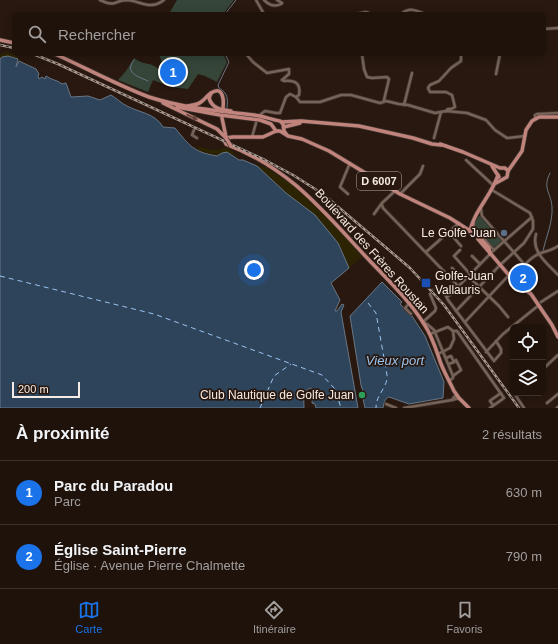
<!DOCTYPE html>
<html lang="fr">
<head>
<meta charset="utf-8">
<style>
	body { margin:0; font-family:Arial,sans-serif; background:#261b14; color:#f1f3f6 }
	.controls { position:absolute; right:12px; bottom:12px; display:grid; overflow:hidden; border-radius:6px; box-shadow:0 2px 10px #0003 }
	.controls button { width:36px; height:36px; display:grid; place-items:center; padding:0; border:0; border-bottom:1px solid #3c322c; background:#1e120b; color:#f1f3f6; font:20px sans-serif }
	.scale { position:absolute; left:12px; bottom:10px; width:68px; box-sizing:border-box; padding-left:4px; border:2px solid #f7ebe5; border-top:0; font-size:11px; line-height:14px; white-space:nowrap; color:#f7ebe5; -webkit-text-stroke:3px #28180f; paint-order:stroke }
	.you { position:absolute; left:254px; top:270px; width:14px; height:14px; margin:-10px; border:3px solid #fff; border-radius:50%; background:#1a73e8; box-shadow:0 0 0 6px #1a73e833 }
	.badge { display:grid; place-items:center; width:26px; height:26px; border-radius:50%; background:#1a73e8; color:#fff; font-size:13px; font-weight:700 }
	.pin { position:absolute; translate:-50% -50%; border:2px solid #fff; box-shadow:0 1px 4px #0006 }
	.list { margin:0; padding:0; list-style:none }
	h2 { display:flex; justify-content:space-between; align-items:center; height:52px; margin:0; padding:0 16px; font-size:17px }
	h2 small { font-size:13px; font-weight:400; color:#a19e9d }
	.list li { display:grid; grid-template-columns:26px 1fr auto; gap:12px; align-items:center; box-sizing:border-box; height:64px; padding:0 16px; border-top:1px solid #3c322c }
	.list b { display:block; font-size:15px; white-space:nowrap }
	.list p { margin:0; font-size:13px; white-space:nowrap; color:#a19e9d }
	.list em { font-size:13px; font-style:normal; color:#a19e9d }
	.icon { flex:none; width:22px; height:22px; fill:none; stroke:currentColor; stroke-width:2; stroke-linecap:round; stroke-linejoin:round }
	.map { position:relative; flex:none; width:558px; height:408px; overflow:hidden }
	.search { position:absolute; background:#1e120b; box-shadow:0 2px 10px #0003; left:12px; right:12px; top:12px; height:44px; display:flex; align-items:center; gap:10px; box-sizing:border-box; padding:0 14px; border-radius:6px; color:#a19e9d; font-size:15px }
	.sheet { height:180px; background:#1e120b }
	nav { display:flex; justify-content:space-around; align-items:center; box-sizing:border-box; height:56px; border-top:1px solid #3c322c; background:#1e120b; font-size:11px; color:#a19e9d }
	nav a { display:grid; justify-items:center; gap:2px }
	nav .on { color:#1a73e8 }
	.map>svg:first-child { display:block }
</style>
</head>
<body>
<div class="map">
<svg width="558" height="408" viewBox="0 0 558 408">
	<rect width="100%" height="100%" fill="#28180f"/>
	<g fill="#354639">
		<path d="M177 0H234L223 14H169Z"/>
		<path d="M159 54H223L227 62 217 82 205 76 198 74 188 89 171 87 153 80 148 92 118 80 126 71 134 58C144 66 150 61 160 70L162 69 163 66Z"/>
		<path d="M479 216H480L502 241 494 248 475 226V222Z"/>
	</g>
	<g fill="#2b2302">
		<path d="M6 52 17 55 18 59C13 57 5 55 0 59V55Z"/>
		<path d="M197 146 212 150H217L224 148H228L238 156C229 153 226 150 218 155L201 152 199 151Z"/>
		<path d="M257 166C264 165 269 170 274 173 310 194 336 226 362 257L349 268 338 243 326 228 315 215 286 193Z"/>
	</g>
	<g fill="#2e445b" stroke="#6a7684">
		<path d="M2 57 8 56 18 59 16 67 19 61 36 69 39 74 38 76 39 79 42 77 45 79 46 76C51 80 58 80 62 84L66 83 71 97 88 96 100 100 111 95C116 98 121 103 127 106 140 113 155 113 163 127L175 128C190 146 193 152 217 156L222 153 227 152 239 160H243L257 166 286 193 315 215 338 243 349 268 331 283 340 300 335 311H337L342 304 344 305 341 312 358 408H316L315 404 312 403V401L315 397C316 393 314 389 310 388 302 392 304 401 304 408H0V59Z"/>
		<path d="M382 282 402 302 400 304 412 316 425 336 444 382 443 398 409 404 389 397C384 399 384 404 383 408H365L363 399 365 398 361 385 350 316Z"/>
	</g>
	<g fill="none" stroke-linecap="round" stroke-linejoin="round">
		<g stroke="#6a7684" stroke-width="1">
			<path d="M225 14 236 0"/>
			<path d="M225 54 229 62 218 85 219 88C228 93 228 99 227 108"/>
			<path d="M134 60C124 73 137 76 148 81"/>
			<path d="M543 251C546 237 553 222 552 207 551 192 542 189 550 173"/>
		</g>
		<g stroke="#9ac4f1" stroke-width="1" stroke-dasharray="5 4" stroke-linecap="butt">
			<path d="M0 276 154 314 322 375 335 389 341 408"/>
			<path d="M368 303 376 313 387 375C387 378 387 382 385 385 381 394 376 398 376 408"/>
			<path d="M260 408 274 376 291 364"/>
		</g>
		<path stroke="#47382f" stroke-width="2.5" stroke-dasharray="2.5 1" stroke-linecap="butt" d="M430 294 433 289 436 288"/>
		<defs>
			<g id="minor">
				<path d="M100 0C117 8 114 0 127 0 141 1 150 11 164 0"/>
				<path d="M256 0 264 14"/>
				<path d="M264 0C269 5 275 7 281 4L282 3 277 0"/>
				<path d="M356 14 366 12 371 14"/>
				<path d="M401 14C409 7 416 10 425 14"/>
				<path d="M544 29 558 28"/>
				<path d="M246 54 253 62 267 73 289 69V74L282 80 284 81C295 80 301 83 299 95L296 97"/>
				<path d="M362 54 364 69 367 77 372 78 387 77 389 79 384 100"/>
				<path d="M496 74 500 54"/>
				<path d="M404 105 412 73"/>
				<path d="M446 111 448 109H451L455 107 452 95 446 92H430L428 88 430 85 439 81 451 68 461 61V54"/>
				<path d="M261 114 265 111 276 113H280L286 97 290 94 296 97 300 102H320L341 95H351L380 103 386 101 399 104 408 105 435 113 446 111 467 113 486 120 495 130 507 138 525 136"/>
				<path d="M535 119V115L537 114 558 113"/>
				<path d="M194 130 192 135 197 138"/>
				<path d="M252 137 256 123"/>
				<path d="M434 138 441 112"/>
				<path d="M466 160 494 186"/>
				<path d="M348 194 340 187 350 163"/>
				<path d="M400 194 420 174 423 166"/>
				<path d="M382 205 383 208 458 286"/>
				<path d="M481 209 482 216 525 265"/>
				<path d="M374 214 382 203 395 191"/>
				<path d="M474 221V227L494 250"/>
				<path d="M449 232 461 246"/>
				<path d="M536 234C531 252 547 263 558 275"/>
				<path d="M460 250 454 256 470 274"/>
				<path d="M426 252 459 223"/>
				<path d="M472 256 480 264"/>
				<path d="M452 268 464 280"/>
				<path d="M468 276 499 306 508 317"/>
				<path d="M512 279C519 272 526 261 535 256 542 251 550 252 558 246"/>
				<path d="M400 283 407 291"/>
				<path d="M442 286 452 293"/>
				<path d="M436 288C442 289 446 295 448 300L494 361 501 353V349L496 341"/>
				<path d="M430 294 436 308 435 311 423 322 427 324 434 330 453 376V378L449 381"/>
				<path d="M402 295 407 291 414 298 405 308 411 314"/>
				<path d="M447 296 450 295 493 251 532 217"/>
				<path d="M414 298 423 304"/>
				<path d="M541 302 558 291"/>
				<path d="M456 311 500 265 524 243 533 229V221L530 213 492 190"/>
				<path d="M465 322 509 275"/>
				<path d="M453 331H457L504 398 490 408"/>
				<path d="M430 334 448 327 453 331"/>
				<path d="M486 352 503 334 539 305"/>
				<path d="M438 354 450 348 454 339 453 331"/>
				<path d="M446 358 451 356 454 362 449 364"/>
				<path d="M543 369 558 355"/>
				<path d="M453 376 461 370 456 360 454 362"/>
				<path d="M514 393 524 408"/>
				<path d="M457 395 454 397 452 400 459 398"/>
				<path d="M547 403 558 394"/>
				<path d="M386 404 396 408"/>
				<path d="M493 405 490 401 491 400 501 393"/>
				<path d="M404 408 452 400"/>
				<path d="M557 408 558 407"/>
			</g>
			<g id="major">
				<path d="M0 40 14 43"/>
				<path d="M55 54C86 68 117 85 149 97 183 108 218 111 254 115 263 116 272 120 280 121L283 124 284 131 287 135"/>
				<path d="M211 93 209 98C212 109 222 110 231 111"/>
				<path d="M163 103 217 129 226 138"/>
				<path d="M188 106C192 105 197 105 201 102 204 100 207 96 211 93 223 85 224 100 223 108"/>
				<path d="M177 107 220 115 260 120 271 124 276 131"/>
				<path d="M222 118 226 137"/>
				<path d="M282 122 301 121 359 126 413 138 432 144 441 145"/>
				<path d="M284 127 300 123"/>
				<path d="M226 138 233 137H263L276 131H280L288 136 302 139 329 151 400 194 450 218 478 236 489 248 490 254"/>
				<path d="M225 142 226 144C291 169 323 211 369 260 388 280 410 301 424 324 431 334 435 346 439 358 442 369 449 380 454 391L459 398 469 408"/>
				<path d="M440 144 463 152 500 168H505L508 171"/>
				<path d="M492 166 499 177"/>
				<path d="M496 183 507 177 508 171 522 151 526 130 532 121 539 117H558"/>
				<path d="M470 232C473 212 492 195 498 175"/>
				<path d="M478 239 514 281 531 294 552 325 558 337"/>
			</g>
		</defs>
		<use href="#minor" stroke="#3e322e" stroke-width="4"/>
		<use href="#major" stroke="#3e322e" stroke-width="5"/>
		<use href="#minor" stroke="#766257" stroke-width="2.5"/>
		<use href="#major" stroke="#c1847c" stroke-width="3.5"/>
		<defs>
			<g id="rail">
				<path d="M0 45 14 48"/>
				<path d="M33 54 58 64 265 160 293 175 323 194 410 268 444 305 519 408"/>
			</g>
		</defs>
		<use href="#rail" stroke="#a79992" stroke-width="2.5"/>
		<use href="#rail" stroke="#28180f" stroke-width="1" stroke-dasharray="3" stroke-linecap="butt"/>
		<defs>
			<path id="major-bridge" d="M226 138 231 146"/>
		</defs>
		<use href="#major-bridge" stroke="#3e322e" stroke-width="5" stroke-linecap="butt"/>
		<use href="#major-bridge" stroke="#c1847c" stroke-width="3.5"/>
	</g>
	<defs><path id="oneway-solid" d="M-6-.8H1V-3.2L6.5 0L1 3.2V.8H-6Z"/></defs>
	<use fill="#65433b" href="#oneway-solid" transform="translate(192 117) rotate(24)"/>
	<circle fill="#5c6f8a" stroke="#28180f" stroke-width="1.5" cx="504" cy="233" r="4"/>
	<rect fill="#1a4fb4" stroke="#28180f" stroke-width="1.5" x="421" y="278" width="10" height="10" rx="2"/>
	<circle fill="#2e9e5b" stroke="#28180f" stroke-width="1.5" cx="362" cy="395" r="4"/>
	<g text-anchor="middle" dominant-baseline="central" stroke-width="3.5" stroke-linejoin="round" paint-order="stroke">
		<rect fill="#28180f" stroke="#b9aca5" stroke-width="1" x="357" y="172" width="44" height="18" rx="3"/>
		<g font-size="11" font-weight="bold" fill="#f7ebe5">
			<text x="379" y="181">D 6007</text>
		</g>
		<g font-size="12" fill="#f7ebe5" stroke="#28180f" text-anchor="end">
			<text x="496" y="233">Le Golfe Juan</text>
			<text x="435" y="276" text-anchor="start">Golfe-Juan<tspan x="435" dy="14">Vallauris</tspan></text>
			<text x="354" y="395">Club Nautique de Golfe Juan</text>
		</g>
		<g font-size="12" fill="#f7ebe5" stroke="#28180f">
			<text transform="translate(372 251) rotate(48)">Boulevard des Frères Roustan</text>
		</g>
		<g font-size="13" font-style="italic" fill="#9ac4f1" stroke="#28180f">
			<text x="395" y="360">Vieux port</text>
		</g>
	</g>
</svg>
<div class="controls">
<button><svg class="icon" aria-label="locate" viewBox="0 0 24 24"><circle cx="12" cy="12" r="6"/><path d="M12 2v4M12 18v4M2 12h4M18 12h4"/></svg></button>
<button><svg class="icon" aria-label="layers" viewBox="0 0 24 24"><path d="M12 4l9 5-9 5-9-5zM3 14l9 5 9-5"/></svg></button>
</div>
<div class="scale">200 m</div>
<div class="you"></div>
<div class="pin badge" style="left:173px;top:72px">1</div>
<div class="pin badge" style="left:523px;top:278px">2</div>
<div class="search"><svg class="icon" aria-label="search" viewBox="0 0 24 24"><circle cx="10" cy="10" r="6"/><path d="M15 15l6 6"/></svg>Rechercher</div>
</div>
<section class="sheet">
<h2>À proximité<small>2 résultats</small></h2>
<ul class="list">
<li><span class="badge">1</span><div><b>Parc du Paradou</b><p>Parc</p></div><em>630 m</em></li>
<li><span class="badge">2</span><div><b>Église Saint-Pierre</b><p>Église · Avenue Pierre Chalmette</p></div><em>790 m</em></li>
</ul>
</section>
<nav>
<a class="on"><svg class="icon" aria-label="map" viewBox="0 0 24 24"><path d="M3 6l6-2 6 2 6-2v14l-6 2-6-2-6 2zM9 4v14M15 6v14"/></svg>Carte</a>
<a><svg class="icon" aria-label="directions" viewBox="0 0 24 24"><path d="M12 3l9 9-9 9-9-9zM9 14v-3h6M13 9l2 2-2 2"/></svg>Itinéraire</a>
<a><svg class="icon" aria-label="saved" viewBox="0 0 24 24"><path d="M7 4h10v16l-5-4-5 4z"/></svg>Favoris</a>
</nav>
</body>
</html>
